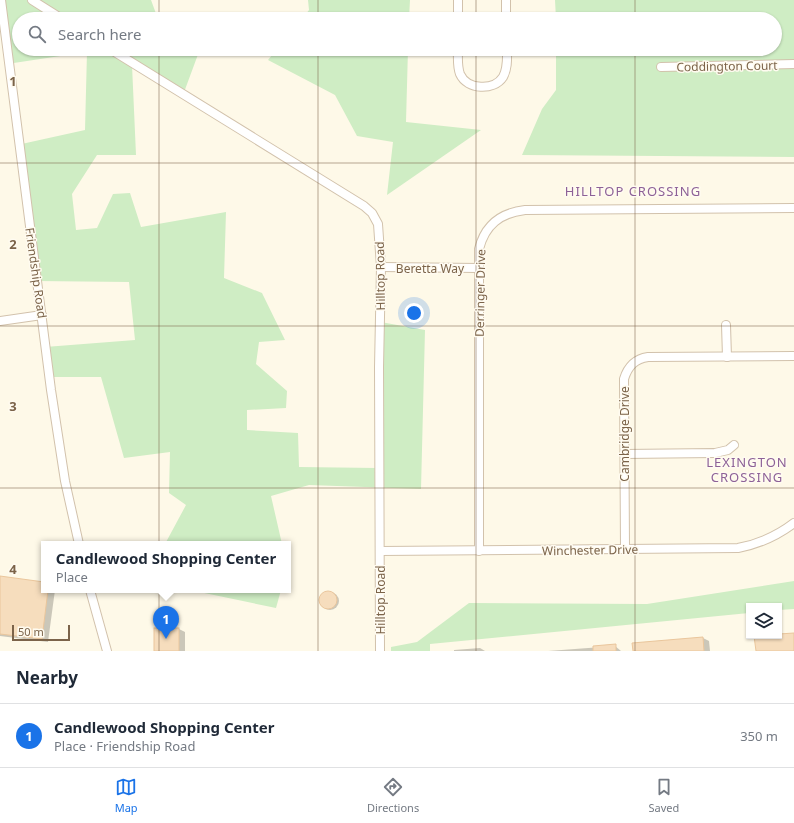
<!DOCTYPE html>
<html lang="en">
<head>
<meta charset="utf-8">
<style>
	body { margin:0; font-family:"Noto Sans",sans-serif; background:#f2f2f3; color:#1f2937 }
	.controls { position:absolute; right:12px; bottom:12px; display:grid; overflow:hidden; border-radius:0px; box-shadow:0 1px 3px #0004 }
	.controls button { width:36px; height:36px; display:grid; place-items:center; padding:0; border:0; border-bottom:1px solid #e0e1e3; background:#fff; color:#1f2937; font:20px sans-serif }
	.scale { position:absolute; left:12px; bottom:10px; width:58px; box-sizing:border-box; padding-left:4px; border:2px solid #7b6349; border-top:0; font-size:11px; line-height:14px; white-space:nowrap; color:#7b6349; -webkit-text-stroke:3px #fffbf0; paint-order:stroke }
	.you { position:absolute; left:414px; top:313px; width:14px; height:14px; margin:-10px; border:3px solid #fff; border-radius:50%; background:#1a73e8; box-shadow:0 0 0 6px #1a73e833 }
	.badge { display:grid; place-items:center; width:26px; height:26px; border-radius:50%; background:#1a73e8; color:#fff; font-size:13px; font-weight:700 }
	.pin { position:absolute; translate:-50% -33px; filter:drop-shadow(0 1px 2px #0008) }
	.pin::after { content:''; position:absolute; top:21px; width:14px; height:12px; background:inherit; clip-path:polygon(0 0,100% 0,50% 100%) }
	.popup { position:absolute; left:41px; top:541px; width:250px; height:52px; box-sizing:border-box; display:grid; place-content:center; border-radius:0px; background:#fff; filter:drop-shadow(0 1px 3px #0005); font-size:13px; white-space:nowrap; color:#747a83 }
	.popup b { font-size:15px; color:#1f2937 }
	.popup::after { content:''; position:absolute; left:50%; top:100%; margin-left:-8px; border:8px solid transparent; border-top-color:#fff }
	.list { margin:0; padding:0; list-style:none }
	h2 { display:flex; justify-content:space-between; align-items:center; height:52px; margin:0; padding:0 16px; font-size:17px }
	h2 small { font-size:13px; font-weight:400; color:#747a83 }
	.list li { display:grid; grid-template-columns:26px 1fr auto; gap:12px; align-items:center; box-sizing:border-box; height:64px; padding:0 16px; border-top:1px solid #e0e1e3 }
	.list b { display:block; font-size:15px; white-space:nowrap }
	.list p { margin:0; font-size:13px; white-space:nowrap; color:#747a83 }
	.list em { font-size:13px; font-style:normal; color:#747a83 }
	.icon { flex:none; width:22px; height:22px; fill:none; stroke:currentColor; stroke-width:2; stroke-linecap:round; stroke-linejoin:round }
	.map { position:relative; flex:none; width:794px; height:651px; overflow:hidden }
	.search { position:absolute; background:#fff; box-shadow:0 1px 3px #0004; left:12px; right:12px; top:12px; height:44px; display:flex; align-items:center; gap:10px; box-sizing:border-box; padding:0 14px; border-radius:22px; color:#747a83; font-size:15px }
	.sheet { height:116px; background:#fff }
	nav { display:flex; justify-content:space-around; align-items:center; box-sizing:border-box; height:56px; border-top:1px solid #e0e1e3; background:#fff; font-size:11px; color:#747a83 }
	nav a { display:grid; justify-items:center; gap:2px }
	nav .on { color:#1a73e8 }
	.map>svg:first-child { display:block }
</style>
</head>
<body>
<div class="map">
<svg width="794" height="651" viewBox="0 0 794 651">
	<rect width="100%" height="100%" fill="#fef9e8"/>
	<g fill="#cfedc4">
		<path d="M0 0H151L158 19H19V49H200L183 95 132 65 136 155H97L72 194 76 230 97 228 113 194 130 193 141 227 226 212 224 278 262 293 285 340 259 342 256 364 287 391 286 408 247 410V430L298 433 299 467 377 468 375 321 425 330 421 489 309 485 271 496 282 544H165L186 505 169 493 170 452 124 458 101 377H47L45 347 135 340 129 282 36 281 17 145 85 130 87 52 7 64Z"/>
		<path d="M308 0H410L409 19H302L309 10Z"/>
		<path d="M555 0H794V157L522 155 542 109 556 90V49H775V19H556Z"/>
		<path d="M277 49H408L406 122 481 130 387 195 393 142 357 136 335 95 268 60Z"/>
		<path d="M794 581V609L779 610V606H749V613L430 644V651H391V647L417 642 469 603 647 604Z"/>
		<path d="M190 590H281L276 608Z"/>
	</g>
	<g fill="#0003">
		<path d="M0 577 44 583V590H55L48 642 0 636Z"/>
		<circle cx="330" cy="601" r="9"/>
		<path d="M179 629 185 632V651H155Z"/>
		<path d="M703 638 709 641 710 651H634Z"/>
		<path d="M615 646 621 651H548Z"/>
		<path d="M480 648 485 651H454V650Z"/>
	</g>
	<g fill="#f6ddbd" stroke="#eac69c">
		<path d="M0 576 44 582V590H48L42 639 0 634Z"/>
		<circle cx="328" cy="600" r="9"/>
		<rect x="154" y="628" width="25" height="23"/>
		<path d="M794 633V651H756L754 636H779V634Z"/>
		<path d="M703 637 704 651H633L632 643Z"/>
		<path d="M616 644V651H593V646Z"/>
	</g>
	<g fill="none" stroke-linecap="round" stroke-linejoin="round">
		<defs>
			<g id="minor">
				<path d="M1 0 51 390 65 481 79 544"/>
				<path d="M32 0 62 19"/>
				<path d="M458 0V19"/>
				<path d="M506 0V19"/>
				<path d="M110 49 364 206 372 213 378 224 381 267 379 367 380 651"/>
				<path d="M458 49C458 57 457 66 460 74 467 90 494 91 503 77 508 68 507 58 507 49"/>
				<path d="M661 67 794 64"/>
				<path d="M381 267 479 268"/>
				<path d="M0 321 42 315"/>
				<path d="M726 325 727 357"/>
				<path d="M624 454 715 453 728 450 734 445"/>
				<path d="M625 549 624 379C628 366 635 359 648 357L794 356"/>
				<path d="M380 551 738 548C759 544 777 536 794 523"/>
				<path d="M479 551V249C485 225 500 213 525 210L794 208"/>
				<path d="M90 590 107 651"/>
			</g>
		</defs>
		<use href="#minor" stroke="#d2c2ac" stroke-width="10"/>
		<use href="#minor" stroke="#fff" stroke-width="8"/>
	</g>
	<path fill="none" stroke="#7b6349" stroke-width="1" stroke-opacity="0.55" d="M159 0V19M318 0V19M476 0V19M635 0V19M159 49V651M318 49V651M476 49V651M635 49V651M0 163H794M0 326H794M0 488H794"/>
	<g text-anchor="middle" dominant-baseline="central" stroke-width="3" stroke-linejoin="round" paint-order="stroke">
		<g font-size="12" fill="#7b6349" stroke="#fffbf0">
			<text transform="translate(727 66) rotate(-1)">Coddington Court</text>
			<text x="430" y="268">Beretta Way</text>
			<text transform="translate(36 273) rotate(82)">Friendship Road</text>
			<text transform="translate(380 276) rotate(-91)">Hilltop Road</text>
			<text transform="translate(480 293) rotate(-89)">Derringer Drive</text>
			<text transform="translate(624 434) rotate(-90)">Cambridge Drive</text>
			<text transform="translate(590 550) rotate(-1)">Winchester Drive</text>
			<text transform="translate(380 600) rotate(-90)">Hilltop Road</text>
		</g>
		<g font-size="13" letter-spacing="1" fill="#8d6197" stroke="#fffbf0">
			<text x="633" y="191">HILLTOP CROSSING</text>
			<text x="747" y="462">LEXINGTON<tspan x="747" dy="15">CROSSING</tspan></text>
		</g>
	</g>
	<g font-size="13" text-anchor="middle" font-weight="bold" fill="#7b6349" stroke="#fffbf0" stroke-width="3" stroke-linejoin="round" paint-order="stroke">
		<text x="13" y="86">1</text>
		<text x="13" y="249">2</text>
		<text x="13" y="411">3</text>
		<text x="13" y="574">4</text>
	</g>
</svg>
<div class="controls">
<button><svg class="icon" aria-label="layers" viewBox="0 0 24 24"><path d="M12 4l9 5-9 5-9-5zM3 14l9 5 9-5"/></svg></button>
</div>
<div class="scale">50 m</div>
<div class="you"></div>
<div class="pin badge" style="left:166px;top:639px">1</div>
<div class="popup"><b>Candlewood Shopping Center</b>Place</div>
<div class="search"><svg class="icon" aria-label="search" viewBox="0 0 24 24"><circle cx="10" cy="10" r="6"/><path d="M15 15l6 6"/></svg>Search here</div>
</div>
<section class="sheet">
<h2>Nearby<small></small></h2>
<ul class="list">
<li><span class="badge">1</span><div><b>Candlewood Shopping Center</b><p>Place · Friendship Road</p></div><em>350 m</em></li>
</ul>
</section>
<nav>
<a class="on"><svg class="icon" aria-label="map" viewBox="0 0 24 24"><path d="M3 6l6-2 6 2 6-2v14l-6 2-6-2-6 2zM9 4v14M15 6v14"/></svg>Map</a>
<a><svg class="icon" aria-label="directions" viewBox="0 0 24 24"><path d="M12 3l9 9-9 9-9-9zM9 14v-3h6M13 9l2 2-2 2"/></svg>Directions</a>
<a><svg class="icon" aria-label="saved" viewBox="0 0 24 24"><path d="M7 4h10v16l-5-4-5 4z"/></svg>Saved</a>
</nav>
</body>
</html>
